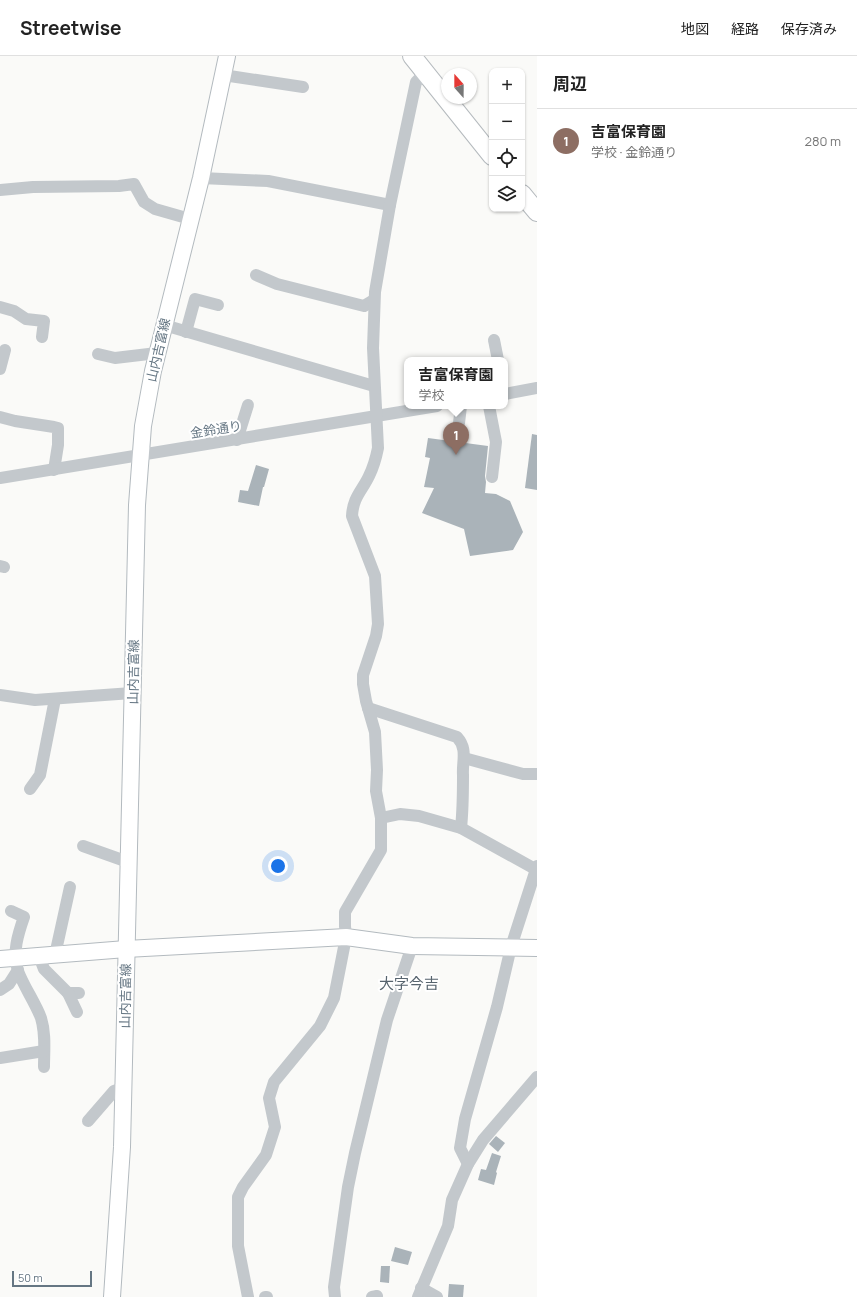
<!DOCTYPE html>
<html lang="ja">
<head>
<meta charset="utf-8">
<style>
	body { margin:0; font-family:Manrope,"Noto Sans JP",sans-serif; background:#f6f6f6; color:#222 }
	.controls { position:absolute; right:12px; top:12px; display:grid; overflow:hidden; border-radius:8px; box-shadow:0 1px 3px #0004 }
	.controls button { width:36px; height:36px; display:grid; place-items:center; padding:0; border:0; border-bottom:1px solid #e0e0e0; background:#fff; color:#222; font:20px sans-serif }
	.compass { position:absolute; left:441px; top:12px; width:36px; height:36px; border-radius:50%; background:#fff; box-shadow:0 1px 3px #0004; rotate:339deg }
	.scale { position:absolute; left:12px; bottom:10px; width:80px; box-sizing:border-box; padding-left:4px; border:2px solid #657683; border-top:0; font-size:11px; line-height:14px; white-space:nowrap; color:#657683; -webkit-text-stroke:3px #fff; paint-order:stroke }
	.you { position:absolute; left:278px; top:810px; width:14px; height:14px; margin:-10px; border:3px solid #fff; border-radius:50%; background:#1a73e8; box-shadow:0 0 0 6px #1a73e833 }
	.badge { display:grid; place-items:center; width:26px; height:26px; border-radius:50%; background:#e4572e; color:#fff; font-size:13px; font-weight:700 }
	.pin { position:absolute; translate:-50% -33px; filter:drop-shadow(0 1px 2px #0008) }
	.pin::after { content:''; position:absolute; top:21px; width:14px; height:12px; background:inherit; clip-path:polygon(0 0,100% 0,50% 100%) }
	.popup { position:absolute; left:404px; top:301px; width:104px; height:52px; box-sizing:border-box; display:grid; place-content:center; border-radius:8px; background:#fff; filter:drop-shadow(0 1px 3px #0005); font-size:13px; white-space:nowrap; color:#767676 }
	.popup b { font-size:15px; color:#222 }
	.popup::after { content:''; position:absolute; left:50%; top:100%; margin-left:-8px; border:8px solid transparent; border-top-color:#fff }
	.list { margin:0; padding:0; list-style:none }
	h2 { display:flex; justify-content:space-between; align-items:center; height:52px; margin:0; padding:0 16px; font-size:17px }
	h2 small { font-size:13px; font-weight:400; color:#767676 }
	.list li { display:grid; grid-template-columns:26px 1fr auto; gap:12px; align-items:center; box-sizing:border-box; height:64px; padding:0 16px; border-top:1px solid #e0e0e0 }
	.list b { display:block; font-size:15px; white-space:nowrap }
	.list p { margin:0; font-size:13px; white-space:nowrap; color:#767676 }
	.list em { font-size:13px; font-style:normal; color:#767676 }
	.icon { flex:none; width:22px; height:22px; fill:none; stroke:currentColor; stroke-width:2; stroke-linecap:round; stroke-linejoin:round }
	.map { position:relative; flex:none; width:537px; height:1241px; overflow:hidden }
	header { display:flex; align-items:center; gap:24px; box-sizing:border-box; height:56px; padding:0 20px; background:#fff; border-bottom:1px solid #e0e0e0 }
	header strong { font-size:19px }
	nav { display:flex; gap:22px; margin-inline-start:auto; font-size:14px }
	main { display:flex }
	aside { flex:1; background:#fff }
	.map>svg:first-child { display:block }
</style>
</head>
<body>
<header>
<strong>Streetwise</strong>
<nav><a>地図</a><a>経路</a><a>保存済み</a></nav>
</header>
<main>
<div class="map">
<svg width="537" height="1241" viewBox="0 0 537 1241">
	<rect width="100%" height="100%" fill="#fafaf8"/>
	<g fill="#aab3b9">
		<path d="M532 378 537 379V434L525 432Z"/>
		<path d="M428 382 488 390 485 420 486 426 485 437 496 438 510 445 523 476 513 494 470 500 464 473 422 457 434 432 424 431 430 402 425 401Z"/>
		<path d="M256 409 269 413 264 431H263L259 450 238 446 240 434 248 435Z"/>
		<path d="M496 1080 505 1087 498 1096 489 1088Z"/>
		<path d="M492 1097 501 1100 496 1116 497 1117 494 1129 478 1124 481 1113 486 1114Z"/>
		<path d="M395 1191 412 1196 408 1209 391 1205Z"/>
		<path d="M381 1210H390L389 1227 380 1226Z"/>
		<path d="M449 1228 464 1229 463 1241H448Z"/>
	</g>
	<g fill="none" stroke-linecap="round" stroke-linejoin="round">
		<defs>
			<g id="secondary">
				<path d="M0 903 126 893 346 881 412 890 537 892"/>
				<path d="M112 1241 122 1091 137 449 143 370 153 315 201 122 227 0"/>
			</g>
			<g id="primary">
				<path d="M412 0 492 100"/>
				<path d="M522 138 537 156"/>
			</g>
		</defs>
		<use href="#secondary" stroke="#b3babf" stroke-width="18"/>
		<use href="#primary" stroke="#b5babe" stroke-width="20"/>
		<g stroke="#c3c8cc" stroke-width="12">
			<path d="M223 19 303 31"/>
			<path d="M201 122 268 125 390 149"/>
			<path d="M0 134 33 131 119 130 134 128 144 146 155 153 190 163"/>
			<path d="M256 219 277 228 364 250 374 244"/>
			<path d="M0 251 14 255 26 263 44 265 42 281"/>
			<path d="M164 269 374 330"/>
			<path d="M186 276 195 243 218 249"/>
			<path d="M494 284 498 304"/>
			<path d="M98 298 115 302 157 297"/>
			<path d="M0 313 5 294"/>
			<path d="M505 338 537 332"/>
			<path d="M489 350 496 386 492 421"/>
			<path d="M0 361 15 365 54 371 58 372V389L54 414"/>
			<path d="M459 367 461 350"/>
			<path d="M237 384 248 349"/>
			<path d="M0 422 437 350"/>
			<path d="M0 510 4 511"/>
			<path d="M0 639 35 644 132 637"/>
			<path d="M368 652 457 681C468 693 462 705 463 719 463 738 463 753 461 772"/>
			<path d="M464 702 523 718H537"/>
			<path d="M30 733 40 719 55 643"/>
			<path d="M381 762 400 758 419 760 461 772 537 814"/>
			<path d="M83 790 128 806"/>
			<path d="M11 855 24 861C18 878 12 897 18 915 24 931 35 946 41 962 46 978 44 995 44 1011"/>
			<path d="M55 899 70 831"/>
			<path d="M39 900 44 913 68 937H79"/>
			<path d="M0 934 9 928 18 914"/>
			<path d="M68 937 77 956"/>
			<path d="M0 1002 44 995"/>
			<path d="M88 1065 114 1035 123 1032"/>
			<path d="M468 1108 460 1092 465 1063 497 951 511 891 537 810"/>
			<path d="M421 1232 437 1241"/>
			<path d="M248 1241 238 1190V1141L243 1131 266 1099 275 1071 269 1042 274 1026 320 970 334 942 346 881 345 870V856L381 794V762L376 735 377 714 375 676 366 645 363 628V619L376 580 378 568 375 520 352 460C353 441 362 435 369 420 374 410 376 402 378 392L373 292 375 236 390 149 416 26 425 17"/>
			<path d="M265 1241H267"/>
			<path d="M335 1241 334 1231 348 1131 355 1097 387 964 412 890"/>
			<path d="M372 1241 377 1240"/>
			<path d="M418 1241 448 1170 452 1144 468 1108 483 1084 537 1021"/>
		</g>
		<use href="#secondary" stroke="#fff" stroke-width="16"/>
		<use href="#primary" stroke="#fff" stroke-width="18"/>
	</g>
	<g text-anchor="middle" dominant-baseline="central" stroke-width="4" stroke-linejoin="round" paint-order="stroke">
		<g font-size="13" fill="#657683" stroke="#fff">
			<text transform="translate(158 294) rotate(-77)">山内吉富線</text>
			<text transform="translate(216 373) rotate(-9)">金鈴通り</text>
			<text transform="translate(133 616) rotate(-89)">山内吉富線</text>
			<text transform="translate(125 940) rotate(-89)">山内吉富線</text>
		</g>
		<g font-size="15" fill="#57646e" stroke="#fff">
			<text x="409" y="927">大字今吉</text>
		</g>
	</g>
</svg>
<div class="controls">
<button>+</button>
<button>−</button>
<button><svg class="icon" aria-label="locate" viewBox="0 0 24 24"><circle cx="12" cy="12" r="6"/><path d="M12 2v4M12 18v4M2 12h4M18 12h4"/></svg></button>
<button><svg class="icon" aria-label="layers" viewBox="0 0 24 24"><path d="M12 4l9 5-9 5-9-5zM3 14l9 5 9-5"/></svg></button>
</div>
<svg class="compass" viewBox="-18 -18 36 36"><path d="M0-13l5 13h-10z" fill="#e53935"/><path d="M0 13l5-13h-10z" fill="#767676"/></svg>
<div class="scale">50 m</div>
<div class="you"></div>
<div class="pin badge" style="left:456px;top:399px;background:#8d6e63">1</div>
<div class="popup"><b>吉富保育園</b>学校</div>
</div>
<aside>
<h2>周辺<small></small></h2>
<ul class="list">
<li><span class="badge" style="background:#8d6e63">1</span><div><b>吉富保育園</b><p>学校 · 金鈴通り</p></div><em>280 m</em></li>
</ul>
</aside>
</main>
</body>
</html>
